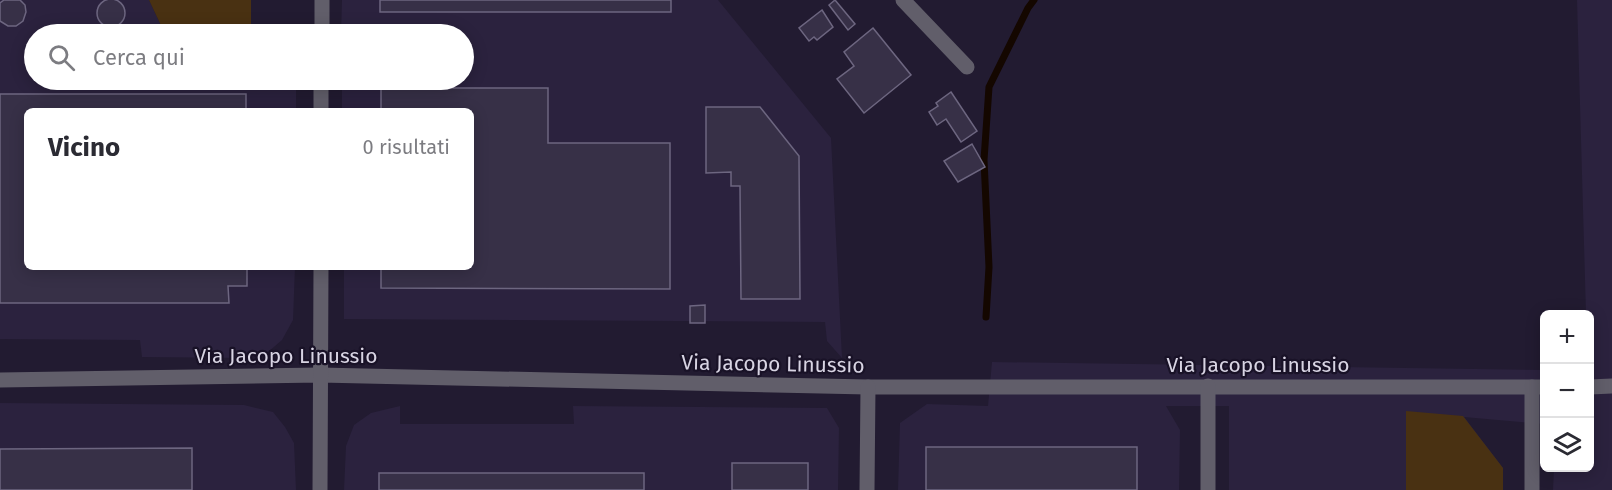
<!DOCTYPE html>
<html lang="it">
<head>
<meta charset="utf-8">
<style>
	body { margin:0; font-family:"Fira Sans",sans-serif; background:#f7f7f7; color:#2b2b33 }
	.controls { position:absolute; right:18px; bottom:18px; display:grid; overflow:hidden; border-radius:9px; box-shadow:0 3px 15px #0003 }
	.controls button { width:54px; height:54px; display:grid; place-items:center; padding:0; border:0; border-bottom:2px solid #e1e1e2; background:#fff; color:#2b2b33; font:30px sans-serif }
	.list { margin:0; padding:0; list-style:none }
	h2 { display:flex; justify-content:space-between; align-items:center; height:78px; margin:0; padding:0 24px; font-size:26px }
	h2 small { font-size:20px; font-weight:400; color:#7c7c81 }
	.icon { flex:none; width:33px; height:33px; fill:none; stroke:currentColor; stroke-width:2; stroke-linecap:round; stroke-linejoin:round }
	.map { position:relative; flex:none; width:1612px; height:490px; overflow:hidden }
	.search { position:absolute; background:#fff; box-shadow:0 3px 15px #0003; left:24px; top:24px; width:450px; height:66px; display:flex; align-items:center; gap:15px; box-sizing:border-box; padding:0 21px; border-radius:33px; color:#7c7c81; font-size:22px }
	.panel { position:absolute; background:#fff; box-shadow:0 3px 15px #0003; left:24px; top:108px; width:450px; height:162px; border-radius:9px }
	.map>svg:first-child { display:block }
</style>
</head>
<body>
<div class="map">
<svg width="1612" height="490" viewBox="0 0 1612 490">
	<rect width="100%" height="100%" fill="#221b31"/>
	<g fill="#2b223e">
		<path d="M0 0H149L165 34H34V80H296V111H27V267H295L293 320 282 340 268 352 247 358 142 357 140 340 0 339Z"/>
		<path d="M342 0H718L831 138 842 358 827 341 825 322 344 319V267H471V111H342V80H464V34H341Z"/>
		<path d="M1577 0H1612V490H1553L1554 468H1590V314H1586Z"/>
		<path d="M992 362 1544 370V424L1464 417 1503 468V490H1229V406H1166L1180 430 1179 490H898L900 423 927 404 988 406Z"/>
		<path d="M0 403 244 405 273 412 285 427 294 443 296 490H0Z"/>
		<path d="M400 406V424H574L573 406 827 408 839 428 838 490H344L346 446 354 425 371 413Z"/>
	</g>
	<g fill="#493112">
		<path d="M149 0H251V34H165Z"/>
		<path d="M1406 411 1463 416 1503 468V490H1406Z"/>
	</g>
	<g fill="none" stroke-linecap="round" stroke-linejoin="round">
		<path stroke="#140700" stroke-width="7" d="M986 317 989 267 984 160 989 87 1028 8 1034 0"/>
	</g>
	<g fill="#373047" stroke="#6d6680" stroke-width="1.5">
		<circle cx="111" cy="13" r="14"/>
		<path d="M4 0H20L25 5 26 12 23 21 16 26H8L0 21V3Z"/>
		<rect x="380" y="0" width="291" height="12"/>
		<path d="M835 0 855 24 848 30 829 5Z"/>
		<path d="M822 10 833 27 817 40 814 37 809 41 799 28Z"/>
		<path d="M873 28 911 75 864 113 837 79 854 66 844 52Z"/>
		<path d="M381 88H548V143H670V289L381 288V267H471V111H381Z"/>
		<path d="M951 92 977 131 961 142 946 119 937 125 929 112 938 106 936 103Z"/>
		<path d="M0 94H246V111H27V267H247V286H228L229 303H0Z"/>
		<path d="M706 107H760L799 156 800 299H741L740 186H731V172L706 173Z"/>
		<path d="M972 144 985 167 958 182 944 161Z"/>
		<path d="M705 305V323H690V306Z"/>
		<rect x="926" y="447" width="211" height="43"/>
		<path d="M192 448V490H0V449Z"/>
		<rect x="732" y="463" width="76" height="27"/>
		<rect x="379" y="473" width="265" height="17"/>
	</g>
	<g fill="none" stroke-linecap="round" stroke-linejoin="round">
		<g stroke="#615e6a" stroke-width="15">
			<path d="M903 0 967 67"/>
			<path d="M322 34V0"/>
			<path d="M321 111V80"/>
			<path d="M0 380 320 375 868 387H1544"/>
			<path d="M1208 386V490"/>
			<path d="M1532 387V490"/>
			<path d="M1590 387 1612 386"/>
			<path d="M320 490 321 267"/>
			<path d="M867 490 868 387"/>
		</g>
	</g>
	<g text-anchor="middle" dominant-baseline="central" stroke-width="4.5" stroke-linejoin="round" paint-order="stroke">
		<g font-size="21" fill="#d8d4e3" stroke="#191227">
			<text x="286" y="356">Via Jacopo Linussio</text>
			<text transform="translate(773 364) rotate(1)">Via Jacopo Linussio</text>
			<text x="1258" y="365">Via Jacopo Linussio</text>
		</g>
	</g>
</svg>
<div class="controls">
<button>+</button>
<button>−</button>
<button><svg class="icon" aria-label="layers" viewBox="0 0 24 24"><path d="M12 4l9 5-9 5-9-5zM3 14l9 5 9-5"/></svg></button>
</div>
<div class="search"><svg class="icon" aria-label="search" viewBox="0 0 24 24"><circle cx="10" cy="10" r="6"/><path d="M15 15l6 6"/></svg>Cerca qui</div>
<section class="panel">
<h2>Vicino<small>0 risultati</small></h2>
<ul class="list">
</ul>
</section>
</div>
</body>
</html>
